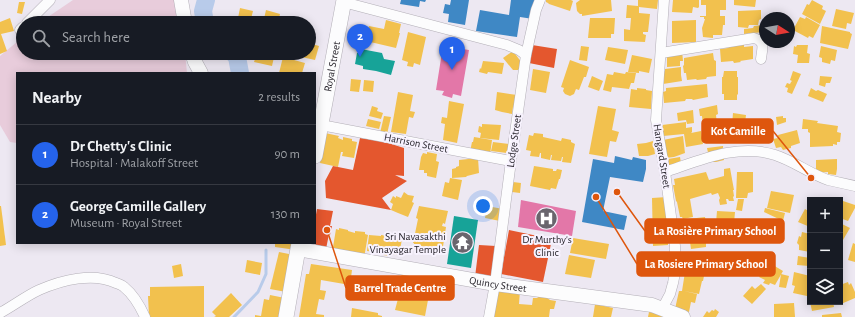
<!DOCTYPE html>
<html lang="en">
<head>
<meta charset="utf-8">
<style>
	body { margin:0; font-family:"Alegreya Sans",sans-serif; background:#20242c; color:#f1f3f6 }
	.controls { position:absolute; right:12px; bottom:12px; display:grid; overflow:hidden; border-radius:0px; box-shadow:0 2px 10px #0003 }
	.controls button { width:36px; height:36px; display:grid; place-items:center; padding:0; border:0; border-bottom:1px solid #363941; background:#171b24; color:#f1f3f6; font:20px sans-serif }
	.compass { position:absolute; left:759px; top:12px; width:36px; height:36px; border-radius:50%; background:#171b24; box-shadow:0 2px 10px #0003; rotate:101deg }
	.you { position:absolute; left:483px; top:206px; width:14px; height:14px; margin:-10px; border:3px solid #fff; border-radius:50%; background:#1a73e8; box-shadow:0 0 0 6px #1a73e833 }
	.badge { display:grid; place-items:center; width:26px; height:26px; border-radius:50%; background:#2563eb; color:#fff; font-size:13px; font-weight:700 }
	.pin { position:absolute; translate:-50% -33px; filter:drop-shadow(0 1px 2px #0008) }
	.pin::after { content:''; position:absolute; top:21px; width:14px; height:12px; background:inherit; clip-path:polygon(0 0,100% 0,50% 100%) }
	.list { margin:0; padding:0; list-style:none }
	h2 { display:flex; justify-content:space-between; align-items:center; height:52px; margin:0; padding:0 16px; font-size:17px }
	h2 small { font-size:13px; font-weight:400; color:#9ea1a6 }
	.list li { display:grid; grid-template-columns:26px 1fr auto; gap:12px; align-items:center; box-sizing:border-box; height:60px; padding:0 16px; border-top:1px solid #363941 }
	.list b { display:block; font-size:15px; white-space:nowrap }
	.list p { margin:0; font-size:13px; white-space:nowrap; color:#9ea1a6 }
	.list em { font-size:13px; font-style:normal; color:#9ea1a6 }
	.icon { flex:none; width:22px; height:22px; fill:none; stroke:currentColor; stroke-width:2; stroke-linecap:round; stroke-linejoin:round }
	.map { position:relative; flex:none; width:855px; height:317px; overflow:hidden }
	.search { position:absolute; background:#171b24; box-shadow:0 2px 10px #0003; left:16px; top:16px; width:300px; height:44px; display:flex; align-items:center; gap:10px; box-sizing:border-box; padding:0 14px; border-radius:22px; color:#9ea1a6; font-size:15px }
	.panel { position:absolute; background:#171b24; box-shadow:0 2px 10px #0003; left:16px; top:72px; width:300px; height:172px; border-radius:0px }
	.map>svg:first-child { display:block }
</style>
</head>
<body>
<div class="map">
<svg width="855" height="317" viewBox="0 0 855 317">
	<rect width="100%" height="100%" fill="#ede8f2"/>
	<g fill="#e8ccdb">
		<path d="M73 0H179L182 23H39Z"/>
		<path d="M23 37V53H185L187 73H17V143L10 142 0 125V56Z"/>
	</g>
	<g fill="#f2c14e">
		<path d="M546 0H571L573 1 570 11 549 4 548 3 546 2Z"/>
		<path d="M580 0H611L612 11 582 16V14H580L577 11 576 3Z"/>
		<path d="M638 0H658L657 9 639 7V13L650 14 648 32H643V34L646 35 645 42 624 41V29L630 30 631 18H626L627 5 638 6Z"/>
		<path d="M673 0H699V7L698 8 693 7 692 13 672 12Z"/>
		<path d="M701 0H726V10H720V16H725V25H723L722 35H713V38L703 37 702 28 705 19H704V17H700V16H706V5H701Z"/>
		<path d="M734 0H756L755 7 734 5Z"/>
		<path d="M812 0 823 6 822 9 826 11 820 24 802 14 807 4 809 5Z"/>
		<path d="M19 2H25L22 14 17 13Z"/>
		<path d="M240 8 253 11 250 23H237Z"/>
		<path d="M836 9 854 13 851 24 847 23 846 29 832 26Z"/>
		<path d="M266 10 280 14 278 23H263Z"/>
		<path d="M761 10V19L759 20 758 25H749L748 28 738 27V11Z"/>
		<path d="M800 17 805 19 806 17 820 25 813 38 809 36 808 38 793 30Z"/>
		<path d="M10 18 14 31 1 34 7 51 0 54V22Z"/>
		<path d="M590 18H615L614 34H611V38H588Z"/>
		<path d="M386 20 401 24 399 33H400L396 48 366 41 367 36 365 35 366 31 368 30 369 26 384 29Z"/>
		<path d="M696 20V42L672 43V21Z"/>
		<path d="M764 25 763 32 744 34V29L753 28 754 26Z"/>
		<path d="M822 26 850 32V33L852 34 848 49 820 43Z"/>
		<path d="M408 32 426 37 420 65 414 63 413 67 407 66 408 62 402 60Z"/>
		<path d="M309 43 319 46 315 60 288 54 309 53Z"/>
		<path d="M744 45V47L753 46V59L740 61 741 62 734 63 733 61 721 62 720 49 728 48 729 46Z"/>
		<path d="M797 45H808L807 53 810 54 809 63H797L798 55 793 54 794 46 796 47Z"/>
		<path d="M581 46 589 47 587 61 579 60Z"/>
		<path d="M821 46 837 50 835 61 831 60 830 64 822 62V58L819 57Z"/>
		<path d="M608 47 628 50 625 64 605 60Z"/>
		<path d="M513 51 522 63 520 68 518 70H513L503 58Z"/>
		<path d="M682 51 683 61H680V66L667 67V56Z"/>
		<path d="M242 53H248L246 60 241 59Z"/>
		<path d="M257 53H275L272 66 254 62Z"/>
		<path d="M713 53 714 60 716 61V76L707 77 706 79 697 80 696 79 687 80 686 73H684L683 66 684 65V58Z"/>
		<path d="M632 55 652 59 649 73 639 71V73L628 72Z"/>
		<path d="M283 57 305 63 302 73H279Z"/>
		<path d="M570 60 589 67 586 77H584L579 90 576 89 574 94 570 96 565 94 563 91 564 88 561 87Z"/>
		<path d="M483 61 504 63 502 74 488 72 487 74 479 72 480 68 481 69Z"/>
		<path d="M681 67V75L682 81 663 84 660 71H665V69Z"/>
		<path d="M533 69 550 72 546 93 530 90Z"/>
		<path d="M724 71H737V77H738V94L737 95V100H724V94H722V77H723Z"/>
		<path d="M793 71 801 74 792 94 787 92 788 88 785 87 787 83 790 84 791 82 792 81 790 80Z"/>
		<path d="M614 72 625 74 626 72 636 73 634 83H631L629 89 612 87 611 92 603 90 607 74 613 75Z"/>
		<path d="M592 76 603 81 599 91 588 87Z"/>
		<path d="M820 76 832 77 830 83H826L825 87 819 85Z"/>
		<path d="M351 79 361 80 359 92 350 91Z"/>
		<path d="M364 80 374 81 373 92 363 91Z"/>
		<path d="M707 84 708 97 693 100 692 99H686L685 101 664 103 663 92 666 91V88Z"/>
		<path d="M637 88 646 89V90L652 91 651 109 629 107 631 89 637 90Z"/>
		<path d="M811 88 816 91 818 90 827 94 823 102 808 96Z"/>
		<path d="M398 92 413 95 410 111 415 112 413 118 409 117 406 134 391 132Z"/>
		<path d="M497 92 517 95 515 108 513 107 512 114 502 112 495 110Z"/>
		<path d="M449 101 464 104 457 143 443 140 445 124 441 123 442 117 447 118Z"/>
		<path d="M717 105 718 114 716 115 718 134 712 135V137L704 138 702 116H700L699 109Z"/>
		<path d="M372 106 378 108 377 111 383 113 381 119 369 116Z"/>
		<path d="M598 106 616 109 612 130 619 132 616 142 610 141 607 157 589 154Z"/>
		<path d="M693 110 694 123 687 124 686 120 678 121 677 113Z"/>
		<path d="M733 113 746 115 744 131 742 133V134L746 135 745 143 728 142 729 126 732 125Z"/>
		<path d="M384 116 391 117 387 134 380 133Z"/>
		<path d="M783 116V118H786V122L777 125 776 117Z"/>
		<path d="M368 119 381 122 379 129 366 126Z"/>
		<path d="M803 119 818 121 817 123 838 126 837 132 841 133 840 142H837V145L833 144V146L810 147V133L808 132V129H802Z"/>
		<path d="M686 122V128L692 127V132L691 133 701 131 703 144 686 147 684 134 663 136 662 125Z"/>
		<path d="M482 124 501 125 499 140 480 138 481 133 478 132 479 126 482 127Z"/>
		<path d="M797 130 800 143 791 146V148L783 150 781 147 776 148 773 139 778 138V135Z"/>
		<path d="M325 133 339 136 338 138 343 140V137L352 139V141L357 142 354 158 342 156 343 152H341L338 167 320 163Z"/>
		<path d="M534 133 543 134V137L561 141 562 138 571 140V142L575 144 571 163 562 162 563 157H562L561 161 551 160 552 155H551L550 160 541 158V153H540L539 157 530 156 531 151 526 150 529 135 533 136Z"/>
		<path d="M683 136 685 153 674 157 666 158 663 140Z"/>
		<path d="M474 137 492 140 490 155 470 152 472 142H473Z"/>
		<path d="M653 141 655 154 648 156H639L637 144 646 143Z"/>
		<path d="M493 142 509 144 507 153 491 151Z"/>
		<path d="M373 143 385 145 384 147 400 151 396 166 381 163 374 198 364 196 366 192 359 191 357 199 337 195 338 190H335L331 187 329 181 331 174 335 170H342L353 172 358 149 371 152Z"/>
		<path d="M723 146 724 160 716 162H710L707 148Z"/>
		<path d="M427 152 437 154 436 161 439 162 436 178 427 176V173H424V170H419L421 157 423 153 427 154Z"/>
		<path d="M680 157 682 169 670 172 668 159Z"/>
		<path d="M478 158 479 173 467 176 466 177 452 178V169L456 168V167L459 166V160Z"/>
		<path d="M837 159V169L836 175 828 174V172L816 173V160Z"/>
		<path d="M534 166 553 169V171H556L557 169 562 170 560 179H559L556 189 551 188 550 190 530 186Z"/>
		<path d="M730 168 734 190H733L734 196 733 197 734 201H729L728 199H726L727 204 720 205 719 200 720 198 718 193 712 195 711 193 690 199 693 217 683 219 682 217H680L677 202 676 201 673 185H675L674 179 706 172 709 180 724 176V169Z"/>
		<path d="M381 170 386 172V170L392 171 389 181 379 178Z"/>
		<path d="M737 172H753V192L748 193 747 198H736Z"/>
		<path d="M450 178 462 180 458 200 442 196 445 182 449 183Z"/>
		<path d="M513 182 521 183 520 193 512 192Z"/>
		<path d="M771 191 794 195 790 213 767 208Z"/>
		<path d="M404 192 408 195 414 196 412 202 414 203 408 217 398 213 391 210 393 204 390 202 393 196 396 198V196L401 198Z"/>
		<path d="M667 197 668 245 653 246 652 198Z"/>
		<path d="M738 199H744L742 211 736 210Z"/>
		<path d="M840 200 855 205V208L848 221 840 218Z"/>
		<path d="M0 206H1L6 245 0 246Z"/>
		<path d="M419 206 448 211 445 224 443 223 442 226 446 227 442 253 413 249 414 243H413L418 219 416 218Z"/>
		<path d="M487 206 503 209 500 221 485 218Z"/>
		<path d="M765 208 785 213 783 221 764 212Z"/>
		<path d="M805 209 810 212V227L798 222Z"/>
		<path d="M717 211 735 212 734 223 733 224 716 223Z"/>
		<path d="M705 217 707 230 691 233 688 219Z"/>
		<path d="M840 223 850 228 843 240 840 239Z"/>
		<path d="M339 228 348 230V231L355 233V231L365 232V234L368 235 364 258 332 253 336 229 339 230Z"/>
		<path d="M712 231 713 240 706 241V247L691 249 689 235Z"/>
		<path d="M802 232 810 234V252L799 250V245L797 243 799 236 801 237Z"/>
		<path d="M369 235 381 236V235L391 236 390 238 402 239 399 255 392 254V256L375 254V252L367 251Z"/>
		<path d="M573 238 609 244 606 259 570 253Z"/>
		<path d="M275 243H297L296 250 275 247Z"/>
		<path d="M853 243 855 244V262L848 260Z"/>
		<path d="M279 252 294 255 286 292 270 289Z"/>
		<path d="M679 252 703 253 702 270 705 271 703 281H702L699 294 684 291 697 294 695 303 691 302 689 312 675 309 679 291H682L685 272 694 274V271L678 270Z"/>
		<path d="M569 255 595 260 591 278 565 274Z"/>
		<path d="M798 256 810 258 809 266 797 265Z"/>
		<path d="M247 260 262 263 260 275 245 272Z"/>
		<path d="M768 262 783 271 775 285 770 283 769 285 763 283 765 280 759 277Z"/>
		<path d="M181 264 183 276 174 278 172 266Z"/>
		<path d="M311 264 352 270 350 285 321 280 320 290 326 291 324 300 319 299 316 314 324 315V317H299L306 274H309Z"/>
		<path d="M794 272 810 276V290H808L807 296 793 293 795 286 792 285Z"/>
		<path d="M402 273 432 278 429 293 431 294 430 300H428L425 316 395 310 399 295 397 294 398 286 399 287Z"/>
		<path d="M781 274 789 276 786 288 779 287Z"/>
		<path d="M848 282 849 285 851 283 855 292V298L841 304 836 302H840V292H842L840 285Z"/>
		<path d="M761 284 766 289 752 304 743 296 752 286 755 289Z"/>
		<path d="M204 286V317H149L148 296H150V287Z"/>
		<path d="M498 290 520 291 519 304 532 305 533 298H537L540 296 546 297 550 300 556 301 554 309H550L549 317H492Z"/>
		<path d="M231 293 242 305 229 317H214L216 316 212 312Z"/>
		<path d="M270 295 285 298 281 317H255V315L261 316 264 299 269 300Z"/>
		<path d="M810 302H833L834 307 812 311Z"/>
		<path d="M794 303 795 317H774V304Z"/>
		<path d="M595 304 613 308 611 317H593Z"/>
		<path d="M352 308 378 313V315L382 316V317H351Z"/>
		<path d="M715 309 719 312 716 317H703L707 311 709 313 712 310 714 311Z"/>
		<path d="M649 312 670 316V317H648Z"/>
		<path d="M841 313 842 317H822V315Z"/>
	</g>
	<g fill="#e4572e">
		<path d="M532 45 557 49 554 68 529 63Z"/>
		<path d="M360 138 382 141 404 148V176L395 175 407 181 382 198 391 210 326 198 325 181 333 166 353 170Z"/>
		<path d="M317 209 333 211 330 226H332L330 235 329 234 326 249 318 247 314 243H315V220Z"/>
		<path d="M509 230 552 239 543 282 501 274Z"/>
		<path d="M479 245 496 246 492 280 475 277Z"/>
	</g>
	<g fill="#3f88c5">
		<path d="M401 0H426L425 2 420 1 419 7 400 4Z"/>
		<path d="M451 0H469L465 25 448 22 449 14 443 13 445 4 450 5Z"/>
		<path d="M511 0H536L533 19 520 17 517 37 476 31 480 10 509 15Z"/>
		<path d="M615 156 632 160 633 157 646 160V169L643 182 610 177 603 211 627 216 624 230 582 222 593 159 614 163Z"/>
	</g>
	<g fill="#e377a8">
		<path d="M443 46 469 50 461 96 453 94 452 98 442 95 444 91 436 90Z"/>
		<path d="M521 200 576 211 572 236 518 227Z"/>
	</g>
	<g fill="#17a398">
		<path d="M361 49 382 53 384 59 395 61 391 75 376 71 363 69V66L355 64 357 53H360Z"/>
		<path d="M454 216 478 220 471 268 447 264Z"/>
	</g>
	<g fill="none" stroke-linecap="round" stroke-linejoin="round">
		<path stroke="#b8cbea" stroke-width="3" d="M234 317 258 292 266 274V250"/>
		<g stroke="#b8cbea" stroke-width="18">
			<path d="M205 23 203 11 206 0"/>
			<path d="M233 53 237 57 240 73"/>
		</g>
		<defs>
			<g id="street">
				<path d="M343 2 507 45 519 50 526 55"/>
				<path d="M27 23 50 0"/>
				<path d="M20 30 23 27"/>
				<path d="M661 53 754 38C766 41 762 49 761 59"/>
				<path d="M321 125 511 161"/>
				<path d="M665 172C701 160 738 143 775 155 794 161 810 174 828 180 837 182 846 184 855 186"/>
				<path d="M662 309 670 294 673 283 675 273V246L665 172 656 120 664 0"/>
				<path d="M0 313C13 306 26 296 39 290 62 280 93 272 116 283 119 284 122 285 124 287 134 295 140 306 145 317"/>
				<path d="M489 317 495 284 511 161 526 55 536 10 540 0"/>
			</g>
			<g id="secondary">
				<path d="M181 0 185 23"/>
				<path d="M192 53 195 62 201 73"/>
				<path id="s1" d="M298 249 495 284 652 305 683 317"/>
			</g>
			<g id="primary">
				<path id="s2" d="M315 156 344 0"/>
				<path d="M286 317 299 243"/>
			</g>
		</defs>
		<use href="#street" stroke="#b3afb7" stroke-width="11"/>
		<use href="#secondary" stroke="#b3afb7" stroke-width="15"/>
		<use href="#primary" stroke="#b3afb7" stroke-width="16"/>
		<use href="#street" stroke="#fcfcfd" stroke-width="10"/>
		<use href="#secondary" stroke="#fcfcfd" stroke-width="14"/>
		<use href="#primary" stroke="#fcfcfd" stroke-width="15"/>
	</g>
	<defs>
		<symbol id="hospital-disc" viewBox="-11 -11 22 22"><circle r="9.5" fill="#69656d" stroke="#f7f2fe"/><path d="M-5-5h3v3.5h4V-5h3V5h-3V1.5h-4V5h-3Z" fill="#fff"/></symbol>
		<symbol id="temple-disc" viewBox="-11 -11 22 22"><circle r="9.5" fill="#69656d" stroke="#f7f2fe"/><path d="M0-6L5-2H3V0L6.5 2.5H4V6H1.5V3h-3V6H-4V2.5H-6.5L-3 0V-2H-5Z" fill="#fff"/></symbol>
	</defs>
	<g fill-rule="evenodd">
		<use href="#hospital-disc" x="534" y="206" width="25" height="25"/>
		<use href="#temple-disc" x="450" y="230" width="25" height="25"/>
	</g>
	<g text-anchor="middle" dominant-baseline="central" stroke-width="4" stroke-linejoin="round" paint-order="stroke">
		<g font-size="11" fill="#221f26" stroke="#f7f2fe">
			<text stroke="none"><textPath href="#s2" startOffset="91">Royal Street</textPath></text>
			<text transform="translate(514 141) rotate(-82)">Lodge Street</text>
			<text transform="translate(416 143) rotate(11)">Harrison Street</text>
			<text transform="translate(662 156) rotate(81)">Hangard Street</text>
			<text stroke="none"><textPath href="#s1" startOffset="203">Quincy Street</textPath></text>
		</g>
		<g font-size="11" fill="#221f26" stroke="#f7f2fe" text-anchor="end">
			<text x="446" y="236">Sri Navasakthi<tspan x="446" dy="13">Vinayagar Temple</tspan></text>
			<text x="547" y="239" text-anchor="middle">Dr Murthy's<tspan x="547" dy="13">Clinic</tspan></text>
		</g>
	</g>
	<path fill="none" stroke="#de560d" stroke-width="1.5" d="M811 178L773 131M617 192L645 231M596 197L637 264M327 230L346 288"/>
	<g fill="#de560d" stroke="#f7f2fe" stroke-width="1.5">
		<circle cx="811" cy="178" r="4"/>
		<circle cx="617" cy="192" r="4"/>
		<circle cx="596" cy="197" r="4"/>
		<circle cx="327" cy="230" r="4"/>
	</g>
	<g fill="#de560d" stroke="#de560d" stroke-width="1.5">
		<rect x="702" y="119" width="71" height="24" rx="4"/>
		<rect x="645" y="219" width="139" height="24" rx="4"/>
		<rect x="637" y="252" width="138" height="24" rx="4"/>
		<rect x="346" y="276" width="108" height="24" rx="4"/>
	</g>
	<g font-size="12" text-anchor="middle" font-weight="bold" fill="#fff">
		<text x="738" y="135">Kot Camille</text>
		<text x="715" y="235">La Rosière Primary School</text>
		<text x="706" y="268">La Rosiere Primary School</text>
		<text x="400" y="292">Barrel Trade Centre</text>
	</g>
</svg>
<div class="controls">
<button>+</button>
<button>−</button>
<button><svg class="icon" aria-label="layers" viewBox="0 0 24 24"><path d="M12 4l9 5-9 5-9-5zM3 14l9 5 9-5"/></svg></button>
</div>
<svg class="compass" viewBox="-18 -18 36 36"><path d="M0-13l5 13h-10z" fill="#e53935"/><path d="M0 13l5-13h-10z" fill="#9ea1a6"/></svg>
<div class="you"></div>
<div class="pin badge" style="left:452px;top:70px">1</div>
<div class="pin badge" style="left:360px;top:57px">2</div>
<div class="search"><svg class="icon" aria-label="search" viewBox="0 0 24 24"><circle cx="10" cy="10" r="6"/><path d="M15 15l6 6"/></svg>Search here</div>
<section class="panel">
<h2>Nearby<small>2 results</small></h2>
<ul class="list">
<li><span class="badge">1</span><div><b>Dr Chetty's Clinic</b><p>Hospital · Malakoff Street</p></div><em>90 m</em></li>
<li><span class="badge">2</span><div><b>George Camille Gallery</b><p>Museum · Royal Street</p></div><em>130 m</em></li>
</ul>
</section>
</div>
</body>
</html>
